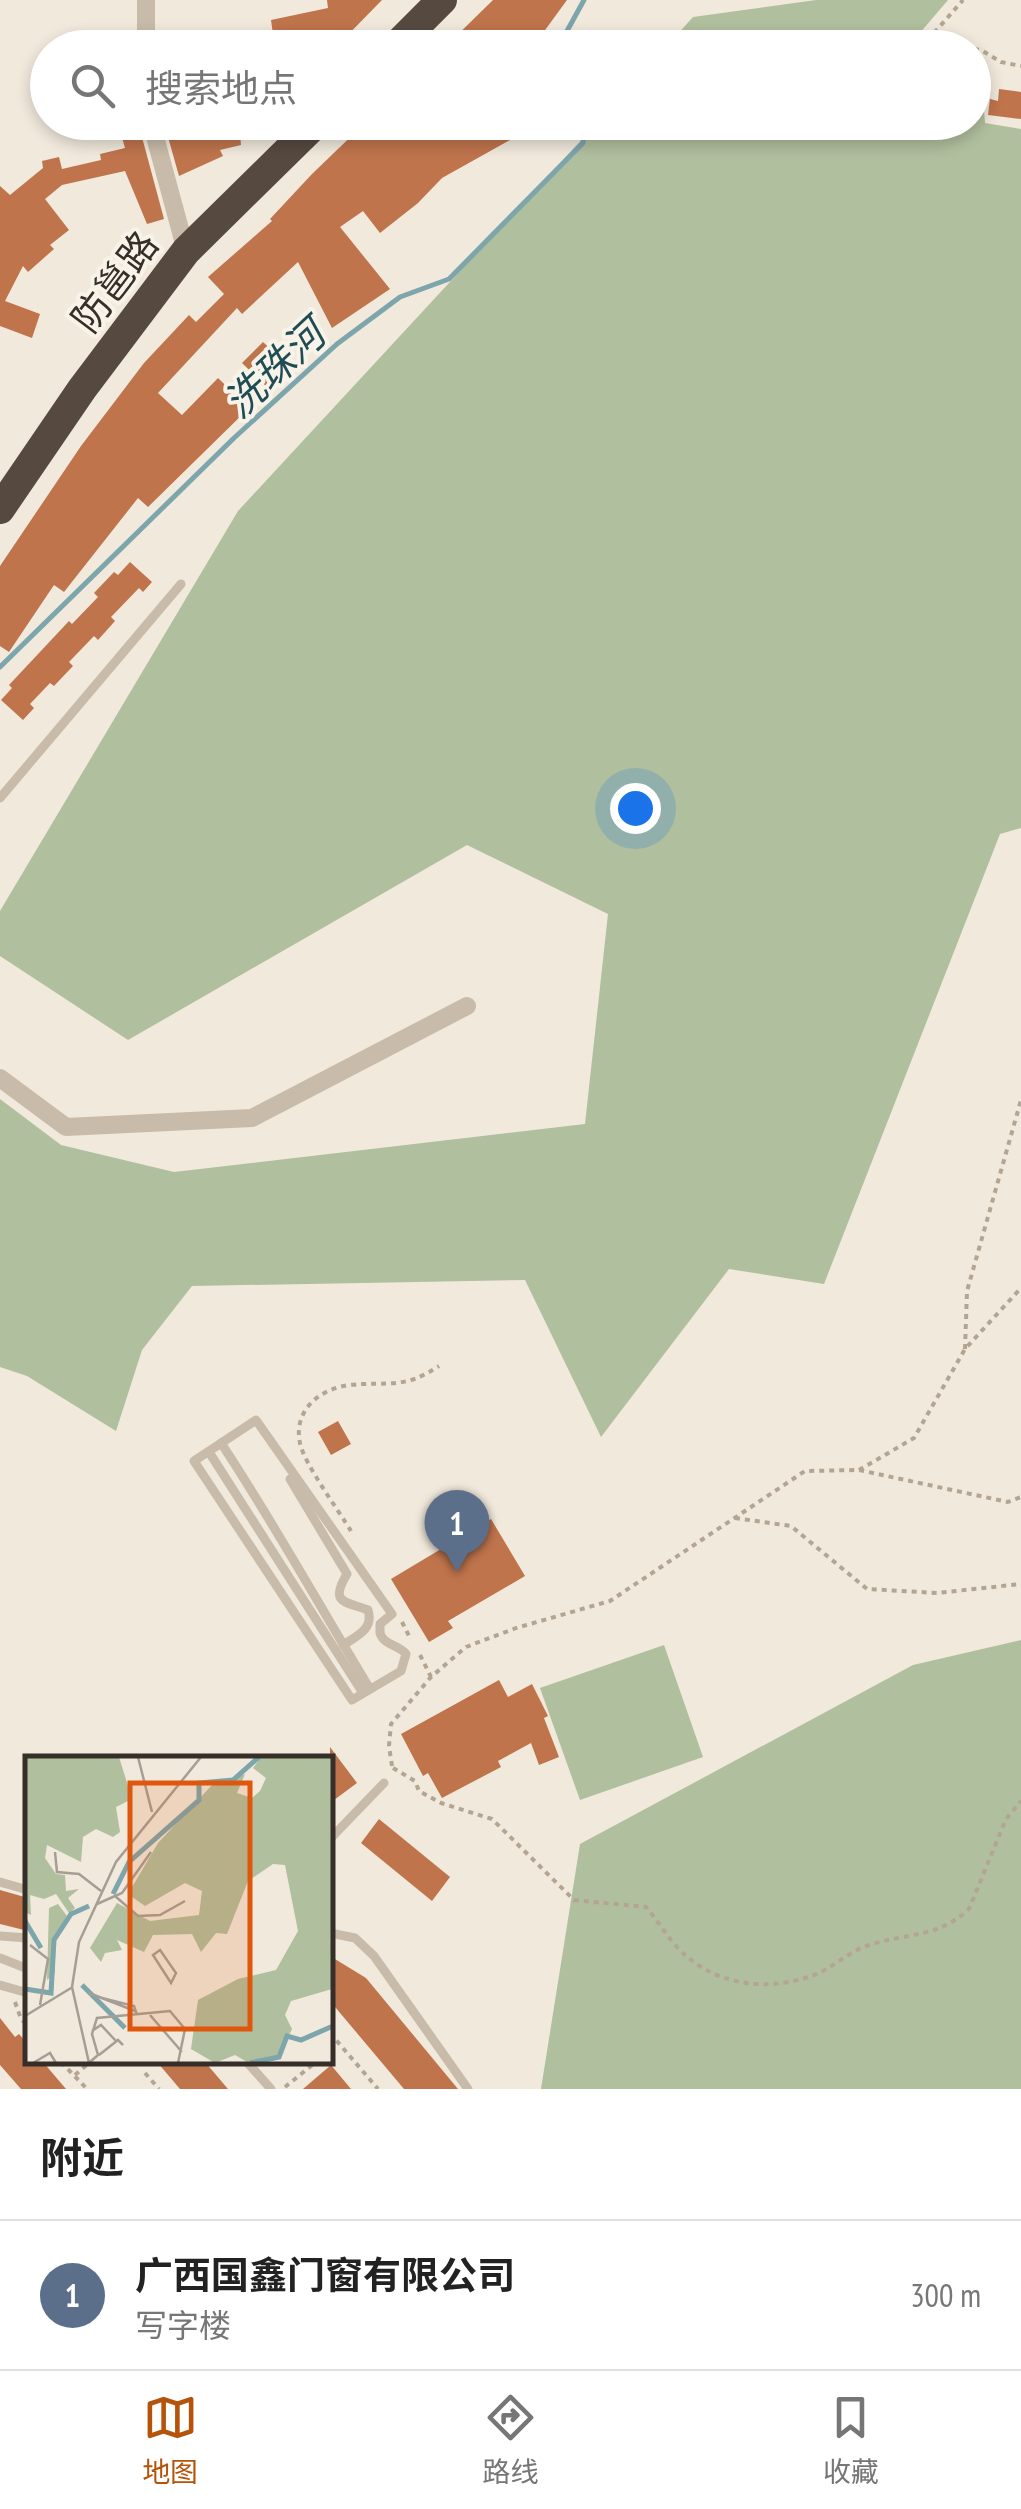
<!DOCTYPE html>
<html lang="zh">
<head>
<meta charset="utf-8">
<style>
	body { margin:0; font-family:"PT Sans Narrow","Noto Sans SC",sans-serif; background:#f2f2f2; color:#222 }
	.you { position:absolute; left:635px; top:808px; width:35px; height:35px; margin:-25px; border:8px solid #fff; border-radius:50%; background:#1a73e8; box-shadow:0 0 0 15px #1a73e833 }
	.badge { display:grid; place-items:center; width:65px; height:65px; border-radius:50%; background:#b45309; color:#fff; font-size:32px; font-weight:700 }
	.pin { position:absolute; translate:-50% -82px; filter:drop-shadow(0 2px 5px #0008) }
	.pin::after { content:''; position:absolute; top:52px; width:35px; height:30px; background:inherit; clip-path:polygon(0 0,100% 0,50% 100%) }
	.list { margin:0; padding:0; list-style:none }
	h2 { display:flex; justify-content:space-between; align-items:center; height:130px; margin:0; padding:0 40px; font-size:42px }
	h2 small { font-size:32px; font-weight:400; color:#767676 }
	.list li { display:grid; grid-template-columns:65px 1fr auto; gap:30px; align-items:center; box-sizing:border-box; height:150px; padding:0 40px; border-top:2px solid #e0e0e0 }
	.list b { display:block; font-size:38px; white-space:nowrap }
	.list p { margin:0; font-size:32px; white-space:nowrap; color:#767676 }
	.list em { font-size:32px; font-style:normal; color:#767676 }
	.icon { flex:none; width:55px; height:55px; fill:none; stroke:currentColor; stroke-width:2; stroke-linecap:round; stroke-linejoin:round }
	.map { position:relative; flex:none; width:1021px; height:2089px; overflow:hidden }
	.search { position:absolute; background:#fff; box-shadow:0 5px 15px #0003; left:30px; right:30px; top:30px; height:110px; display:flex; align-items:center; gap:25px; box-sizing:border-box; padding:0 35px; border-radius:55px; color:#767676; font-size:38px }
	.sheet { height:280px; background:#fff }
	nav { display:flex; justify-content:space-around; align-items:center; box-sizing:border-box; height:140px; border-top:2px solid #e0e0e0; background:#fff; font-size:28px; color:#767676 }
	nav a { display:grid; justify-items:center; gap:5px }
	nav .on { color:#b45309 }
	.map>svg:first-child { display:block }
</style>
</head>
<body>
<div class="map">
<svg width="1021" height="2089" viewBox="0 0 1021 2089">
	<rect width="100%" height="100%" fill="#f1e9dc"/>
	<g fill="#b0bf9d">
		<path d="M816 0H948L908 47H666L693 17Z"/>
		<path d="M974 68 981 73 985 123 1021 129V828L1000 834 824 1284 729 1269 601 1437 525 1280 192 1286 142 1350 116 1431 27 1376 0 1367V1099L61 1145 174 1172 585 1124 608 914 467 845 128 1040 0 956V911L238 511 597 123 974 122Z"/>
		<path d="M1021 1640V2089H541L580 1844 913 1665Z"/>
		<path d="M664 1645 703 1757 580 1800 540 1688Z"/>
	</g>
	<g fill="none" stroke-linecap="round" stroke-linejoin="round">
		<g stroke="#7da5ac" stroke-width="5">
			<path d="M568 48 567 31 584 0"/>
			<path d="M0 667 234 438 337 344 400 297 449 279 583 143 585 122"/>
		</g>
	</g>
	<g fill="#bf744c">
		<path d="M327 0H382L335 48H275L271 20 328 8Z"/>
		<path d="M493 0H567L532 48H444Z"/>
		<path d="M999 89 1021 92V119L988 115 990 99 998 101Z"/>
		<path d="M200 122H239L241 145 220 150 223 156 179 176 168 137Z"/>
		<path d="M366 122H558L535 139 528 130 442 178 418 203 380 233 363 211 340 227 390 289 332 328 298 262 242 314 237 308 158 393 182 415 218 378 249 408 148 507 138 498 64 592 54 585 9 652 0 646V566L81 446 144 363 189 315 196 322 224 294 208 277 272 221 270 219 312 174Z"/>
		<path d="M139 126 164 219 147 224 125 171 62 185 45 199 69 230 50 245 54 249 28 272 23 266 5 301 40 314 32 338 0 326V186L10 195 43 168 42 161 59 157 62 169 101 160 100 154 125 148 120 131Z"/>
		<path d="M263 342 291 368 270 390 242 363Z"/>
		<path d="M130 562 152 582 143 592 139 588 111 617 115 621 98 640 94 636 69 662 73 666 54 686 50 683 30 704 34 708 23 720 1 700 12 688 9 685 69 621 72 624 98 597 94 593 114 572 118 575Z"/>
		<path d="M338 1421 351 1444 331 1455 318 1432Z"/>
		<path d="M491 1519 525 1576 448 1621 453 1628 429 1642 391 1579Z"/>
		<path d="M499 1680 508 1697 532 1684 548 1716 544 1718 559 1757 539 1765 531 1743 498 1761 501 1767 442 1798 428 1773 423 1776 401 1734Z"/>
		<path d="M330 1747 357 1783 330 1803Z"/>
		<path d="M379 1819 450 1877 432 1901 361 1843Z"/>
		<path d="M0 1890 28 1898 24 1930 0 1924Z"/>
		<path d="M330 1956 366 1978 458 2089H404L330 2001Z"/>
		<path d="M0 2018 15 2037 19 2034 28 2044V2062H43L66 2089H21L0 2065Z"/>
		<path d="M157 2062H205L228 2089H180Z"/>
		<path d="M331 2065 351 2089H303Z"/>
	</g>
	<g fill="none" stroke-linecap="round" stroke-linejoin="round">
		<g stroke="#b4a593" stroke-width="4" stroke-dasharray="5 5" stroke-linecap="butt">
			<path d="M921 48 963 0"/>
			<path d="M974 49 981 50 1001 62 1021 66"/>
			<path d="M965 1349 967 1291 1021 1100"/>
			<path d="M859 1470 914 1438 965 1349 1021 1288"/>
			<path d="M735 1518 791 1526 867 1589 937 1593 1021 1584"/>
			<path d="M351 1531C339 1511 303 1462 300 1443 293 1411 319 1389 349 1385 389 1381 403 1390 439 1366"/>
			<path d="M402 1622 409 1636"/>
			<path d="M420 1655 431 1677"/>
			<path d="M392 1766 389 1746 391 1724 431 1677 466 1647 516 1628 610 1601 805 1471 859 1470 1008 1502 1021 1497"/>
			<path d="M393 1768 415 1781 419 1791 441 1803 492 1819 574 1900 646 1907C659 1922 670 1942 685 1955 719 1985 765 1991 808 1977 830 1971 847 1952 869 1945 907 1933 938 1938 969 1909L1006 1819 1021 1801"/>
			<path d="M15 2002 21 2019 28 2026"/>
			<path d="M330 2033 378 2089"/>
			<path d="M330 2050 338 2043"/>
			<path d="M61 2062 87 2089"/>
			<path d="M145 2073 159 2089"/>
			<path d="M75 2075 90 2062"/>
			<path d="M285 2087 316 2062"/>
		</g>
		<g stroke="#c8bba9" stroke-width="9">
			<path d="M0 798 181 584"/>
			<path d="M256 1420 392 1614 380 1624V1633C384 1646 398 1644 406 1654L401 1671 352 1700 194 1461Z"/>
			<path d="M221 1443C274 1523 320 1607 370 1689"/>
			<path d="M209 1452 363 1693"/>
			<path d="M290 1479 347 1574C329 1604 345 1601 368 1610 374 1629 357 1636 343 1645"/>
			<path d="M330 1839 384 1783"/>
			<path d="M0 1882 28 1890"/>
			<path d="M330 1933 355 1938 374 1956 468 2089"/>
			<path d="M0 1936 28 1938"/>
			<path d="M0 1958 28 1969"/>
			<path d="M0 1985 28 1993"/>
			<path d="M247 2062 271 2089"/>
		</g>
		<g stroke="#c8bba9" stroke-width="18">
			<path d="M146 48V0"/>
			<path d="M151 122 186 251"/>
			<path d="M0 1078 66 1127 252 1118 467 1006"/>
		</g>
		<g stroke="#564940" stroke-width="30">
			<path d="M394 48 442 0"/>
			<path d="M0 509 82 389 186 251 317 122"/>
		</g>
	</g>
	<g text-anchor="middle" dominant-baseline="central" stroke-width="8" stroke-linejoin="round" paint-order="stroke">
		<g font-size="38" fill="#362e28" stroke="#f8f3e9">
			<text transform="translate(114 281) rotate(-53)">防邕路</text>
		</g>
		<g font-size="40" font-style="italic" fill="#204c55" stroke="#f8f3e9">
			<text transform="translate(274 368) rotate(-43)">洗珠河</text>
		</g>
	</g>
	<g transform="translate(25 1756)">
		<rect width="308" height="308" fill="#f1e9dc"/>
		<path d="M0 1H94L107 43 91 51 95 76 88 81 71 73 58 81 56 106 22 89 20 102 31 118 40 119 41 135 54 133 43 142 50 152 44 157 31 138 19 143 5 139 6 159 0 156ZM236 1H307V233L266 245 260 259 267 273 254 300 222 306 210 299 190 307 166 293 173 244 213 223 251 214 273 175 260 109 248 108 223 125 202 178 191 177 176 196 167 178 128 179 119 196 92 184 97 194 80 197 76 206 65 192 92 147 125 165 174 159 177 135 160 127 120 150 103 138 133 87 187 29 220 18 212 37 227 42 235 35 241 22 228 12ZM33 148 42 160 27 187 30 217 22 224 24 152Z" fill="#b0bf9d"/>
		<path fill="none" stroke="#7da5ac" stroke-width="5" d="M88 138 104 106 174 44V27L208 24 234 1M0 165 16 192M57 229 100 272M0 233 26 237 29 184 46 158 64 150M225 307 254 301 262 280 276 284 308 270"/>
		<path fill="none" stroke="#a69e94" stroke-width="2.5" d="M113 1 127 56M30 96 32 116 54 118 76 135M90 140 113 160 135 159 160 145M72 148 97 137 126 96M5 189 23 203 15 249M135 194 151 217 146 227 128 199ZM64 237 110 255M77 242 109 250 112 259M125 259 157 296M0 260 46 232M67 275 76 269 91 285M74 299 93 284 98 289M65 306 73 299 67 278 72 262 145 255 160 273 153 307M8 307 25 297 31 307M64 307 47 231 54 186 91 106 176 1"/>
		<path fill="#df570d" fill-opacity="0.15" stroke="#df570d" stroke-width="5" d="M105 27H225V273H105Z"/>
		<rect width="308" height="308" fill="none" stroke="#362e28" stroke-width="5"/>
	</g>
</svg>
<div class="you"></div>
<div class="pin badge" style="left:457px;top:1572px;background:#5c6f8a">1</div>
<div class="search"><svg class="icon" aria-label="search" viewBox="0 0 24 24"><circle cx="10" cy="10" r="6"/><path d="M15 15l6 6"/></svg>搜索地点</div>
</div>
<section class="sheet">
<h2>附近<small></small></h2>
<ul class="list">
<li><span class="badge" style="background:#5c6f8a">1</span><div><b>广西国鑫门窗有限公司</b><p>写字楼</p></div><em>300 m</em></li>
</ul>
</section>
<nav>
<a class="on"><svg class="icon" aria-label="map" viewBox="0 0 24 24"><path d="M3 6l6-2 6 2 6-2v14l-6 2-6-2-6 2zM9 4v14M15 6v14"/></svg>地图</a>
<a><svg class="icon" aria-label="directions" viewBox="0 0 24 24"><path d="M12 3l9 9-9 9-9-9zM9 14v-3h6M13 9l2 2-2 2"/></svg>路线</a>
<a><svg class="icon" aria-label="saved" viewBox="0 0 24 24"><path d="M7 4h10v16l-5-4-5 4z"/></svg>收藏</a>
</nav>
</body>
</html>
